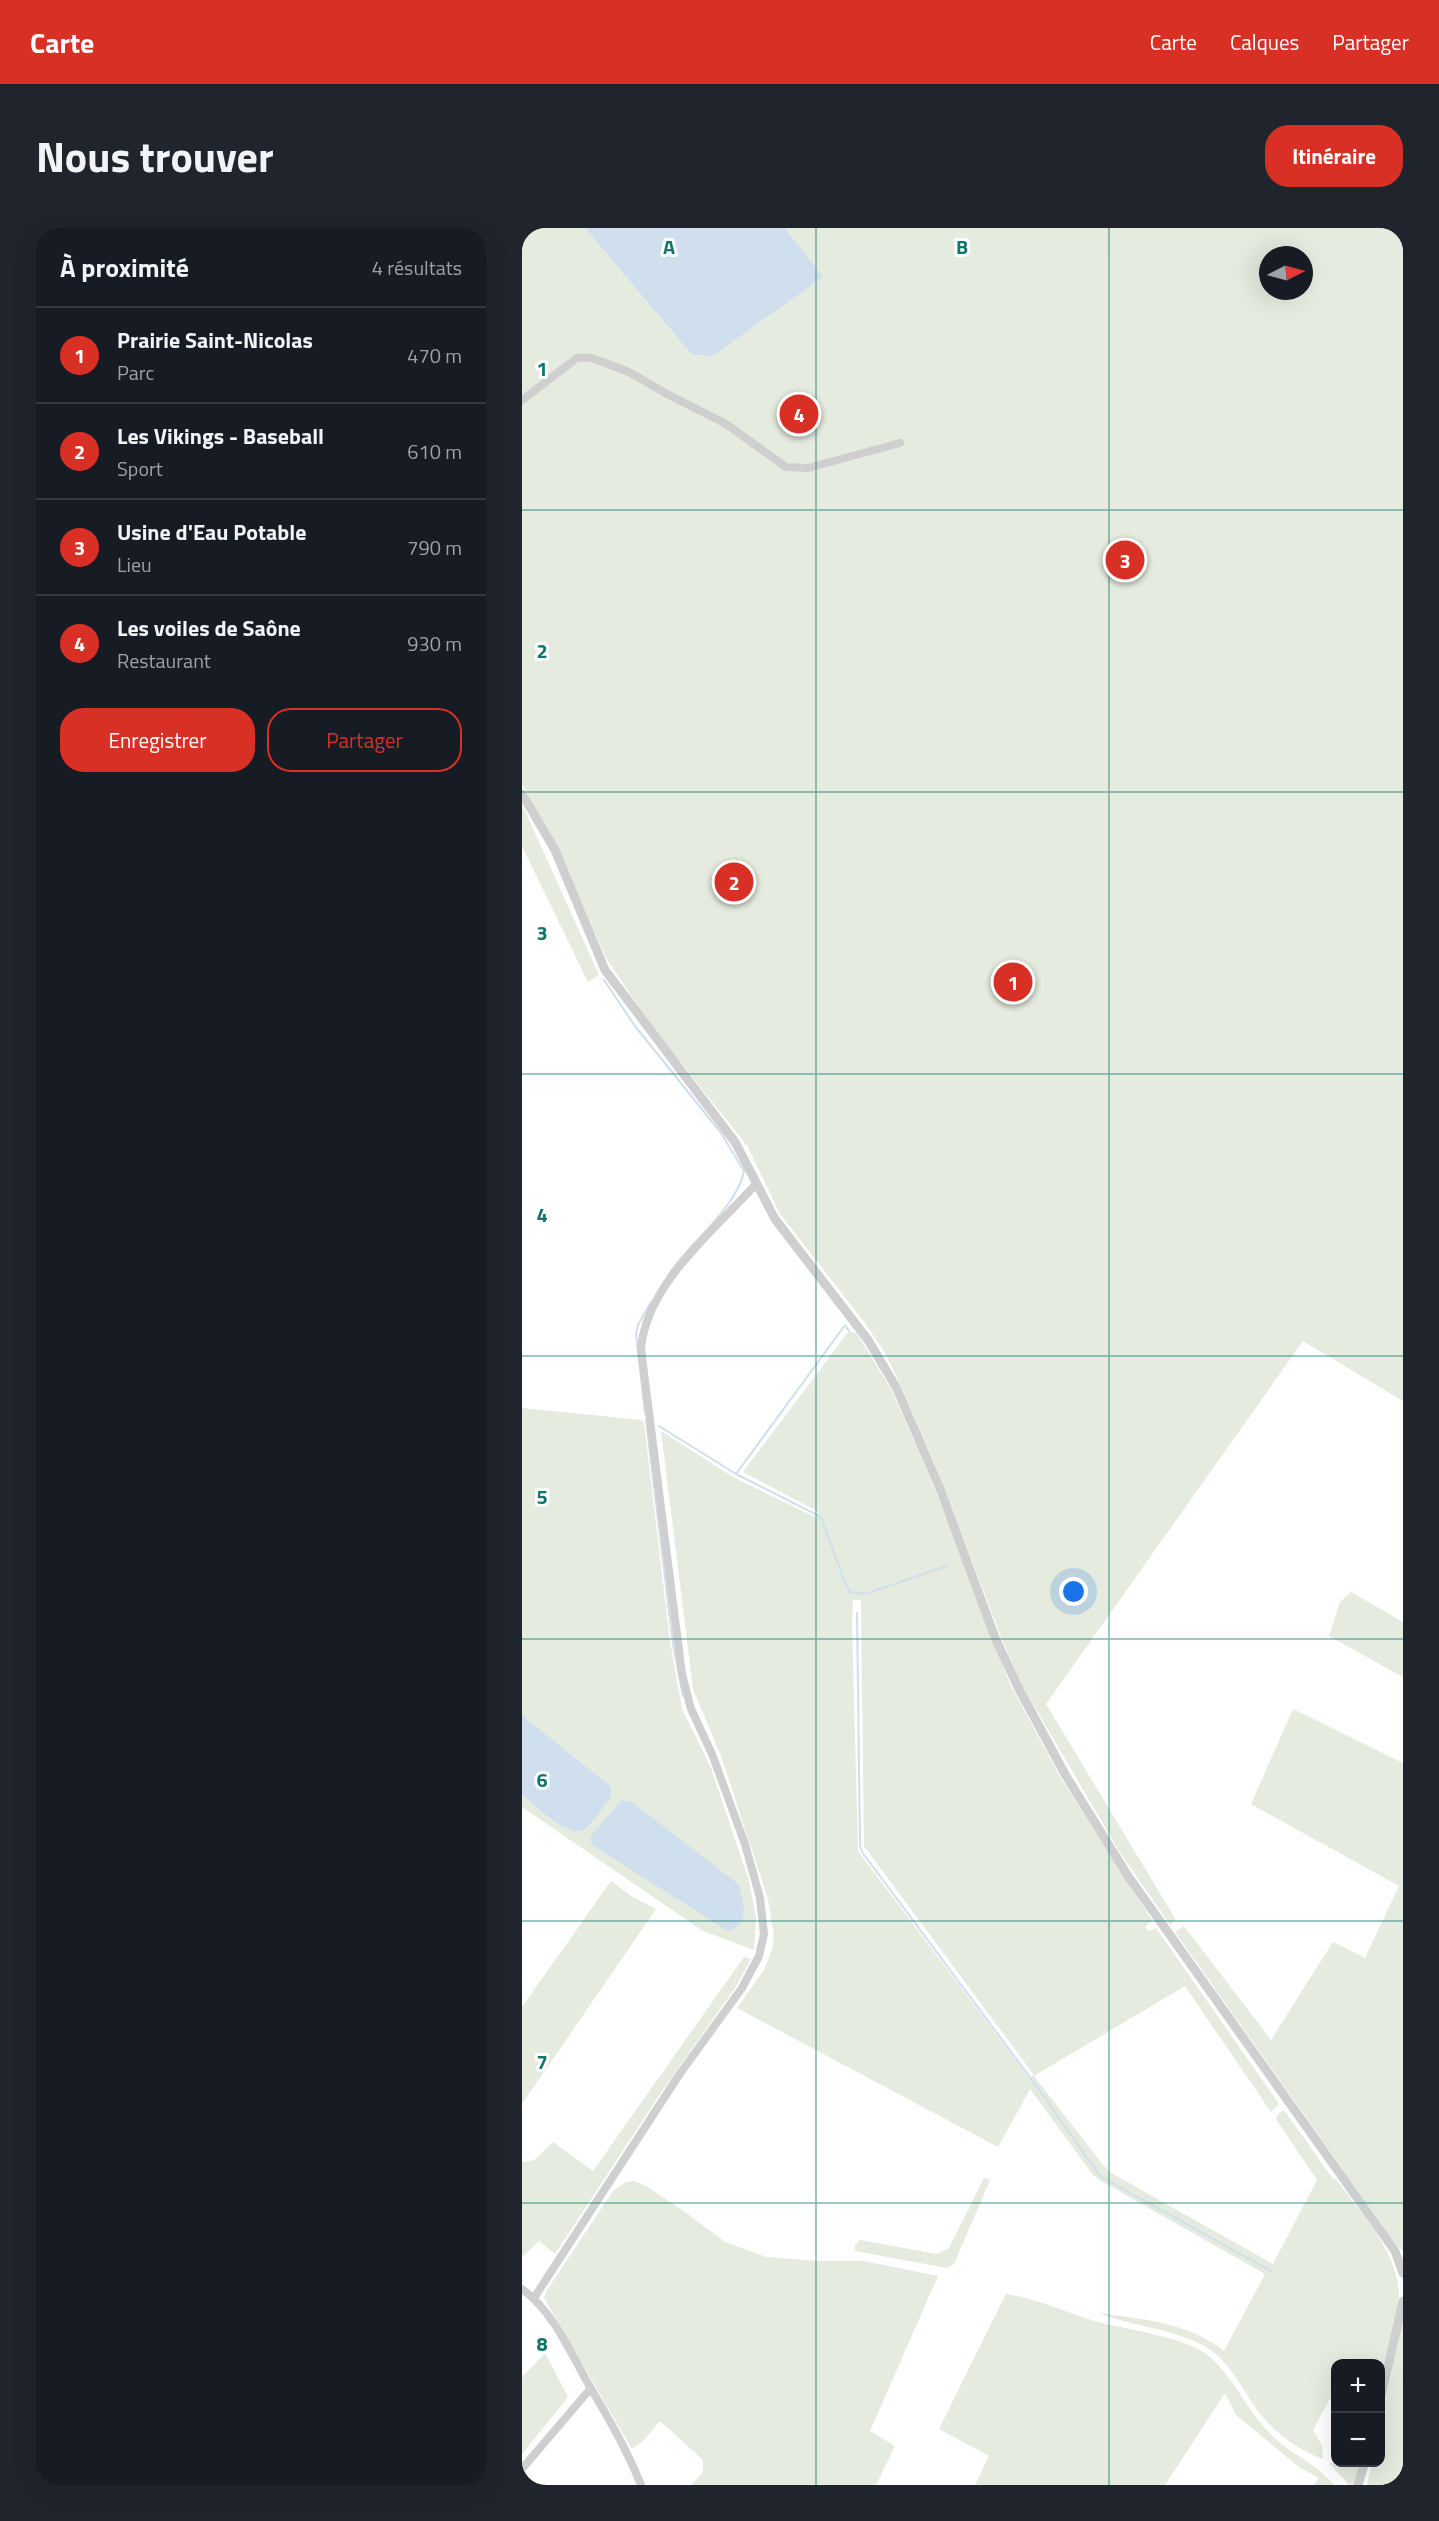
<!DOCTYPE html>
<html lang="fr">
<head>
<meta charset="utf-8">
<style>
	body { margin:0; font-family:"Titillium Web",sans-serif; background:#20242c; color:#f1f3f6 }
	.controls { position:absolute; right:18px; bottom:18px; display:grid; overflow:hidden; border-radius:12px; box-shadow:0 6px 24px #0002 }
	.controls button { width:54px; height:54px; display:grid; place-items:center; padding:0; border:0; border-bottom:2px solid #363941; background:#171b24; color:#f1f3f6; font:30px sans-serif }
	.compass { position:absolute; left:737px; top:18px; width:54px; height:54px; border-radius:50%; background:#171b24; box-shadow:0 6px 24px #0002; rotate:84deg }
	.you { position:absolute; left:552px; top:1364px; width:21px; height:21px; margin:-15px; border:4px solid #fff; border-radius:50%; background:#1a73e8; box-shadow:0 0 0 9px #1a73e833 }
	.badge { display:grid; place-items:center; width:39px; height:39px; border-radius:50%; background:#d93025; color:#fff; font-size:20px; font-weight:700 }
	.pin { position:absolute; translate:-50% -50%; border:3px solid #fff; box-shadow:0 2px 6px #0006 }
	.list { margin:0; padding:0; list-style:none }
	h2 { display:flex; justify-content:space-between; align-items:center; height:78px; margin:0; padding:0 24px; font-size:26px }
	h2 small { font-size:20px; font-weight:400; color:#9ea1a6 }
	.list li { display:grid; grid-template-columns:39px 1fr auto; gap:18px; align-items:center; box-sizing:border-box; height:96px; padding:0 24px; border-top:2px solid #363941 }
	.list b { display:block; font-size:22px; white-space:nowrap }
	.list p { margin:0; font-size:20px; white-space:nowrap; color:#9ea1a6 }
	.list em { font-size:20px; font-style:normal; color:#9ea1a6 }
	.actions { display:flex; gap:12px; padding:18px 24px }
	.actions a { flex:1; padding:14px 0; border:2px solid #d93025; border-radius:24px; text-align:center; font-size:21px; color:#d93025 }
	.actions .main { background:#d93025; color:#fff }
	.map { position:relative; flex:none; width:881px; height:2257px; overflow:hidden; border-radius:24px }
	header { display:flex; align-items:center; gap:36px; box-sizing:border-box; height:84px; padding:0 30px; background:#d93025; color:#fff }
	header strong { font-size:28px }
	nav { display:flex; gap:33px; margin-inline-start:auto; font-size:21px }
	.intro { display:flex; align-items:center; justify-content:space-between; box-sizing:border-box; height:144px; padding:0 36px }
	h1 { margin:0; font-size:42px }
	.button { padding:15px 27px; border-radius:24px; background:#d93025; color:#fff; font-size:21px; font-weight:700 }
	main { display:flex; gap:36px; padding:0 36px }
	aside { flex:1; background:#171b24; border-radius:24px; box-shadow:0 6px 24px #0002 }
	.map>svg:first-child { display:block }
</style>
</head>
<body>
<header>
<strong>Carte</strong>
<nav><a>Carte</a><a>Calques</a><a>Partager</a></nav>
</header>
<div class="intro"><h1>Nous trouver</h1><a class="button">Itinéraire</a></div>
<main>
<aside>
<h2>À proximité<small>4 résultats</small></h2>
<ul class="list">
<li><span class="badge">1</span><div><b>Prairie Saint-Nicolas</b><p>Parc</p></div><em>470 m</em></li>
<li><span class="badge">2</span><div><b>Les Vikings - Baseball</b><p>Sport</p></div><em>610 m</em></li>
<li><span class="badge">3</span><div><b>Usine d'Eau Potable</b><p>Lieu</p></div><em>790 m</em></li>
<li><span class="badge">4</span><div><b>Les voiles de Saône</b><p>Restaurant</p></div><em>930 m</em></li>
</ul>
<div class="actions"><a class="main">Enregistrer</a><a>Partager</a></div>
</aside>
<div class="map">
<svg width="881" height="2257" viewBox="0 0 881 2257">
	<rect width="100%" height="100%" fill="#fff"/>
	<g fill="#e5ebde" fill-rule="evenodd">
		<path d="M0 0H63L170 127 191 128 300 49 263 0H881V1173L781 1113 524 1476 654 1692 648 1697 597 1623 501 1459 479 1409 418 1248 379 1158 363 1125 343 1095 258 986 226 919 125 792 83 728 38 624 0 556ZM746 27H782V63H746Z"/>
		<path d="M0 576 77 747 66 754 0 618Z"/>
		<path d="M327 1103 335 1106 369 1161 408 1249 488 1456 537 1547 630 1692 623 1699 627 1703 634 1700 757 1876 749 1884 663 1758 512 1848 581 1937 591 1946 751 2036 795 1952 754 1891 756 1886 762 1882 811 1951H814C840 1987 877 2024 877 2070L859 2153 858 2136H814L813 2169 807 2172 791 2202 800 2218 801 2231C781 2224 762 2211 747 2196 723 2172 714 2136 682 2118 650 2100 611 2099 577 2085 620 2091 666 2094 702 2123L743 2046 579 1953 571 1947 508 1861 476 1919 215 1780 242 1742 251 1719 252 1707 246 1671 199 1528 171 1461 139 1203 211 1249 295 1290 294 1286 297 1284 221 1244ZM331 1372H339L342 1618 512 1847 507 1850 336 1623 330 1394Z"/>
		<path d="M0 1180 119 1192 122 1195 148 1413 160 1481 189 1540 227 1653 234 1690 232 1722 181 1703 0 1579V1566C10 1576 49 1612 62 1602 72 1595 81 1579 89 1569L90 1563 87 1557 0 1487Z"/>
		<path d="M829 1364 881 1394V1449L807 1408 818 1374Z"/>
		<path d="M771 1481 881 1535V2023L875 2018 653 1704 662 1698 749 1812 811 1714 843 1730 877 1658 729 1576Z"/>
		<path d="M89 1653 109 1668 134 1681 0 1876V1779Z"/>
		<path d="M222 1729 229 1731 215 1757 136 1869 33 2026 17 2013 0 2029V1934L12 1932 31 1914 71 1943Z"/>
		<path d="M462 1950 468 1952 432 2036 425 2040 333 2023V2017L338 2012 415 2026 427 2020Z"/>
		<path d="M112 1953 124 1958 163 1984 203 2014 244 2029 296 2033H342L416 2048 348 2203 373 2218 354 2257H169L181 2244V2232L138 2193 122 2212 110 2221 22 2070 25 2062 91 1963 104 1954Z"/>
		<path d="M484 2066C516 2071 545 2085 576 2094 606 2102 667 2109 689 2130 715 2154 728 2189 755 2212 773 2228 796 2237 812 2257H792L797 2250 777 2239 714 2187 703 2165 643 2257H453L467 2228 417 2201Z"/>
		<path d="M881 2091V2257H845L850 2235 858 2234 859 2196Z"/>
		<path d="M23 2125 46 2169 0 2226V2149Z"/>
		<path d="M807 2235H838L833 2256 827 2257Z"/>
	</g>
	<g fill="#cfdfed">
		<path d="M63 0H263L301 49 191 128 170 127Z"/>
		<path d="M0 1487 87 1557 90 1563 89 1569C81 1579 72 1595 62 1602 49 1612 10 1576 0 1566Z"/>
		<path d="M100 1572 110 1574 216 1656C223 1674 228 1696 206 1703L70 1617 68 1610 71 1605Z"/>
	</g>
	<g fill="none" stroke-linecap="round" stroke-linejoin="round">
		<g stroke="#cfdfed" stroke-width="2">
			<path d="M82 752 113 798 199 905 222 943C214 982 166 1015 145 1049"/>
			<path d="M123 1185 114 1106 116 1097 129 1074"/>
			<path d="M124 1192 151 1416 161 1468"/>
			<path d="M137 1198 214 1246 299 1289 322 1352 328 1364 343 1366 425 1338"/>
			<path d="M214 1246 323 1097 327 1103"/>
			<path d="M335 1385 338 1617 340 1624 513 1856 578 1948 749 2043"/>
		</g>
		<g stroke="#cfcfcf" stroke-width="8">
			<path d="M0 172 55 130H70L107 144 145 166 204 196 264 239 286 240 378 215"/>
			<path d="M0 2061C32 2084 49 2126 68 2159 87 2191 105 2222 119 2257"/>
			<path d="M12 2070 157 1847 220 1760 237 1728 242 1706 238 1670 223 1616 190 1526 169 1481 160 1446 119 1121C124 1056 193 1002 234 956"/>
			<path d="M0 2241 69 2160"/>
		</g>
		<g stroke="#cfcfcf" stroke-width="9">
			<path d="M0 566 33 622 83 742 213 914 253 991 346 1112 374 1159 417 1258 474 1412 498 1463 544 1548 606 1648 873 2023 881 2045"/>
			<path d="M858 2174 881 2073"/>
			<path d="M836 2257 843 2234"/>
		</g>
	</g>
	<path fill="none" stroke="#0f766e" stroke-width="1.5" stroke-opacity="0.55" d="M294 0V2257M587 0V2257M0 282H881M0 564H881M0 846H881M0 1128H881M0 1411H881M0 1693H881M0 1975H881"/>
	<g font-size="20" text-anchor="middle" font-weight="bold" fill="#0f766e" stroke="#fff" stroke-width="6" stroke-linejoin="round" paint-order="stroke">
		<text x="147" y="26">A</text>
		<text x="440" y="26">B</text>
		<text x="20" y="148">1</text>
		<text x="20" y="430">2</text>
		<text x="20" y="712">3</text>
		<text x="20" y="994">4</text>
		<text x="20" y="1276">5</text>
		<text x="20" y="1559">6</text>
		<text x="20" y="1841">7</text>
		<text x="20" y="2123">8</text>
	</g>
</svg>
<div class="controls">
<button>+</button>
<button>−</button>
</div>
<svg class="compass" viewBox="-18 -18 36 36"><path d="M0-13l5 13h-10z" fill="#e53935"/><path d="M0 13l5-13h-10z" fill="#9ea1a6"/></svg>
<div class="you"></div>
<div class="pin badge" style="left:491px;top:754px">1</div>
<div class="pin badge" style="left:212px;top:654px">2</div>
<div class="pin badge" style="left:603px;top:332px">3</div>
<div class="pin badge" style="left:277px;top:186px">4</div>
</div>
</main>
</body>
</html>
